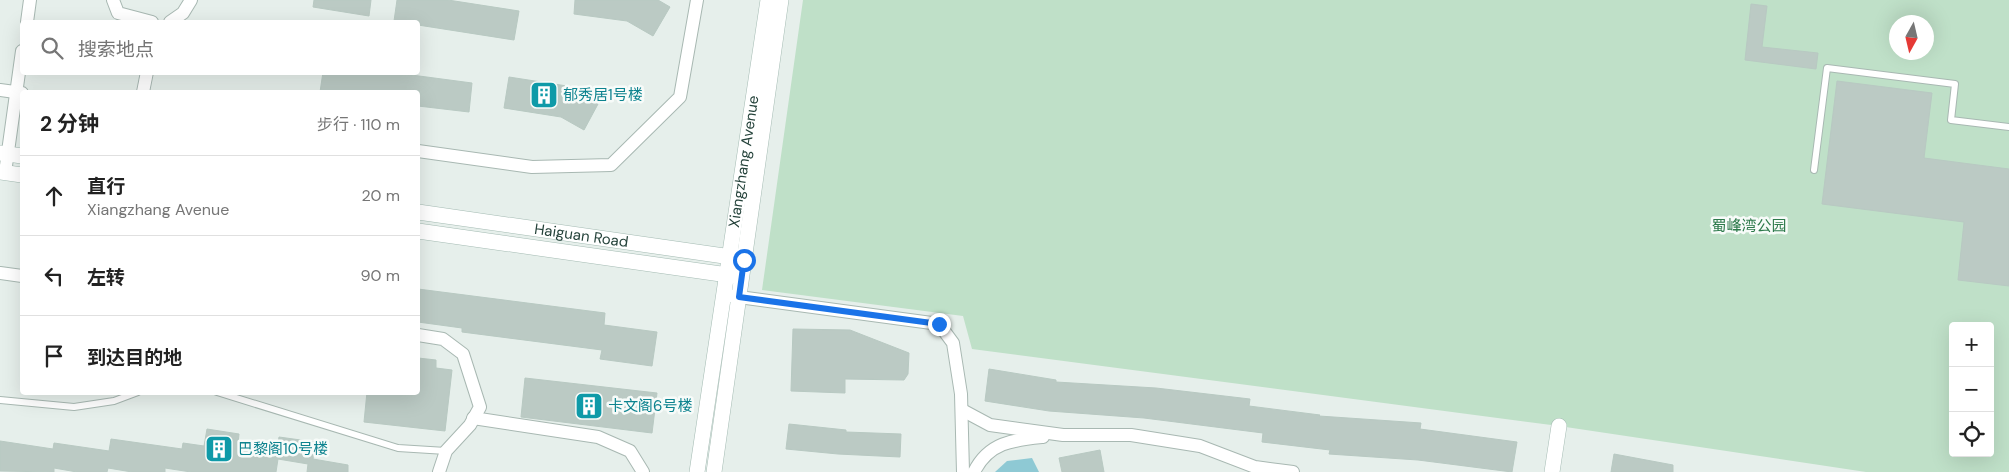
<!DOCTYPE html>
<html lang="zh">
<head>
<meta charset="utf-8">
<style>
	body { margin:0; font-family:"DM Sans","Noto Sans SC",sans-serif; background:#f6f6f6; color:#222 }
	.controls { position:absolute; right:15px; bottom:15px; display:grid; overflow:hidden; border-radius:5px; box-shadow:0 5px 20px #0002 }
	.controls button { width:45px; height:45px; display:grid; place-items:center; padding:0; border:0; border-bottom:1px solid #e0e0e0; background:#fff; color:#222; font:25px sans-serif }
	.compass { position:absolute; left:1889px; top:15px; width:45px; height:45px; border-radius:50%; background:#fff; box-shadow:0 5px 20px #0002; rotate:188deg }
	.stop { position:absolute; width:15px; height:15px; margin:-11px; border:4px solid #1a73e8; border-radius:50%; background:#fff }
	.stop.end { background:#1a73e8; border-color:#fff; box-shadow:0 1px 5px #0008 }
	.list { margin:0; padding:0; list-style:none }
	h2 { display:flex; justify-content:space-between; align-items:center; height:65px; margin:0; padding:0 20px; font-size:21px }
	h2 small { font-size:16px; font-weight:400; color:#767676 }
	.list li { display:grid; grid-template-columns:32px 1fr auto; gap:15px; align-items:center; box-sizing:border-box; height:80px; padding:0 20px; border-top:1px solid #e0e0e0 }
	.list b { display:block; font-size:19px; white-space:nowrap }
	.list p { margin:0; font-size:16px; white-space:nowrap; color:#767676 }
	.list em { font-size:16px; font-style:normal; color:#767676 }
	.icon { flex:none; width:28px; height:28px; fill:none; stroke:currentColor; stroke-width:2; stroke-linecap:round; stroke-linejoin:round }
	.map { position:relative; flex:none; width:2009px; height:472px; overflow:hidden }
	.search { position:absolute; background:#fff; box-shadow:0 5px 20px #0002; left:20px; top:20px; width:400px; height:55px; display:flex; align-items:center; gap:12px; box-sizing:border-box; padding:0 18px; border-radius:5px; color:#767676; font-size:19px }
	.panel { position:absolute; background:#fff; box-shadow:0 5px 20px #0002; left:20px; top:90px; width:400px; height:305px; border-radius:5px }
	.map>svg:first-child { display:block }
</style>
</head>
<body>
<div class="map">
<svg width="2009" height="472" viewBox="0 0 2009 472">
	<rect width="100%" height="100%" fill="#e6efeb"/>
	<path fill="#bfe0c8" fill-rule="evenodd" d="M803 0H2009V472H1866L1559 426 972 349 963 316 762 290ZM1896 22H1926V52H1896ZM1953 326H1990V453H1953Z"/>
	<path fill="#8ec9d4" d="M1032 458 1039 472H995L1007 461Z"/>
	<g fill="#bbcac4" stroke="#b8c9c2">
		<path d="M314 0H371L369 16 313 7Z"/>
		<path d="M397 0H448L519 11 514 40 418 25V22L394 21Z"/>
		<path d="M575 0H658L670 7 653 36 627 21 574 14Z"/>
		<path d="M1751 4 1767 6 1762 47 1818 53 1816 69 1745 60Z"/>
		<path d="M323 72H389L472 83 469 112 418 106V92H320Z"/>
		<path d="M509 77 567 86 598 104 584 130 561 117 504 108Z"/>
		<path d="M1837 81 1932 93 1924 158 2009 169V286L1958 280 1964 222 1822 204Z"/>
		<path d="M418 289 605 313 604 325 657 332 652 366 600 359 602 350 462 332V328L418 322Z"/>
		<path d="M793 329 850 330 909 353 908 374 904 380 845 379V393L791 391Z"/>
		<path d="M418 358 436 360V368L452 370 445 431 364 422 367 392H418Z"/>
		<path d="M989 369 1056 380V382L1156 388 1250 399 1249 406 1320 415 1319 416 1421 423 1420 429 1517 442 1512 472 1418 460 1329 454 1330 450 1262 442 1263 433 1144 418 1049 411 985 401Z"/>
		<path d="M525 378 657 393 652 433 521 417Z"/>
		<path d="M789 424 846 430V432L901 434 900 457 838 454 786 449Z"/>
		<path d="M207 429 239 434 238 444 277 450 279 437 315 442 313 459 348 465V472H307L308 464 278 459 276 472H191L165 468V472H132L108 468 107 472H77L54 468V472L0 471V441L53 449 54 443 109 451 111 439 182 449 183 443 204 446Z"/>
		<path d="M1100 450 1104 472H1062L1059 458Z"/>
		<path d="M1614 454 1673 465V472H1611Z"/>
	</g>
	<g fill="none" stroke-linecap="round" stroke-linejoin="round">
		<defs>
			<g id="lane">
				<path d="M1814 170 1827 68 1955 84 1951 120 2009 127"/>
				<path d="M217 392 398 448 446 451"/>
				<path d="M0 400 74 407 114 401 138 392"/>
			</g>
			<g id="street">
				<path d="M113 0 118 13 152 22"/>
				<path d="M27 22 30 0"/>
				<path d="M170 22 183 13 191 0"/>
				<path d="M0 90 22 93"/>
				<path d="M143 92 147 72"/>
				<path d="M418 151 532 167 611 165 680 97 697 0"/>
				<path d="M5 173 22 51"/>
				<path d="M0 273 22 276"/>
				<path d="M724 295 939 324 953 343 961 394 963 472"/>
				<path d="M418 335 443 339 463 354 480 407 470 425 446 451 439 472"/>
				<path d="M962 410 990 425 1063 435H1131L1200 446 1255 467 1293 472"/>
				<path d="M473 418 598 437 630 451 643 472"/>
				<path d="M974 472C989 442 1013 440 1043 437"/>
			</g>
			<g id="secondary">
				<path d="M0 153 22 156"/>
				<path d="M0 172 22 175"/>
				<path id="s1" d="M418 212 738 258"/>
				<path d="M418 231 735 276"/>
				<path id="s2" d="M697 472 768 0"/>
				<path d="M714 472 781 0"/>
				<path d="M1552 472 1559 426"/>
			</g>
		</defs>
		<use href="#lane" stroke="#a8b8b2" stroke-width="8"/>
		<use href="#street" stroke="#a8b8b2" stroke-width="14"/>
		<use href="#secondary" stroke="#a4bbb3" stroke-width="16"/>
		<use href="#lane" stroke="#fff" stroke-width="6"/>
		<use href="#street" stroke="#fff" stroke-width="12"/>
		<use href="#secondary" stroke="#fff" stroke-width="15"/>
	</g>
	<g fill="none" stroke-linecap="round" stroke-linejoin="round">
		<path stroke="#1a73e8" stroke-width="6" d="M744 260 739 297 939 324"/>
	</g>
	<defs>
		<symbol id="building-square" viewBox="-11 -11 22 22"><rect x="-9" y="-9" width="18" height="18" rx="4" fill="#0f9aa8" stroke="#f7fbf9"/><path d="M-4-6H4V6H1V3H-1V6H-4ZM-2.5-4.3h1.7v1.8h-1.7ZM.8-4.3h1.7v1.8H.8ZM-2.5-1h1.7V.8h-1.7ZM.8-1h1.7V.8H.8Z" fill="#fff"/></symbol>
	</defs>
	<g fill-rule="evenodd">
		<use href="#building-square" x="528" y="79" width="32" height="32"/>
		<use href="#building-square" x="573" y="390" width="32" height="32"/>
		<use href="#building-square" x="203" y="433" width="32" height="32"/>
	</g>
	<g text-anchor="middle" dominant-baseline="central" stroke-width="5" stroke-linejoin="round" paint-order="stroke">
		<g font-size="15" fill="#0d838f" stroke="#f7fbf9" text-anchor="start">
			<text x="563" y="95">郁秀居1号楼</text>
			<text x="608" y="406">卡文阁6号楼</text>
			<text x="238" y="449">巴黎阁10号楼</text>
		</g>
		<g font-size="15" fill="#24423a" stroke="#f7fbf9">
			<text stroke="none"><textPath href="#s2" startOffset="314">Xiangzhang Avenue</textPath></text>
			<text stroke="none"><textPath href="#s1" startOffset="165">Haiguan Road</textPath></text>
		</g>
		<g font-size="15" fill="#2d7a4b" stroke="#f7fbf9">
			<text x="1749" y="226">蜀峰湾公园</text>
		</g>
	</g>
</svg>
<div class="controls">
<button>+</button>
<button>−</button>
<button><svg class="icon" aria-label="locate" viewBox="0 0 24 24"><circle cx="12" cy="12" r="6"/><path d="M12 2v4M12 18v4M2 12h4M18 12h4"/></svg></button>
</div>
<svg class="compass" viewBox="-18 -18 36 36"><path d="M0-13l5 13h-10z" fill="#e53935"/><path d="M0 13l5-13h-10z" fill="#767676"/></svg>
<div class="stop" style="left:744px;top:260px"></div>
<div class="stop end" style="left:939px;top:324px"></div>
<div class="search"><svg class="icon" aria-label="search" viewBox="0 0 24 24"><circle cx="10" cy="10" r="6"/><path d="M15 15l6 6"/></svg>搜索地点</div>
<section class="panel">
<h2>2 分钟<small>步行 · 110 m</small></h2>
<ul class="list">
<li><svg class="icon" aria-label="ahead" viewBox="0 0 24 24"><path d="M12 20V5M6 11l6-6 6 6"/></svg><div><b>直行</b><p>Xiangzhang Avenue</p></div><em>20 m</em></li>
<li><svg class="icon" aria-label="left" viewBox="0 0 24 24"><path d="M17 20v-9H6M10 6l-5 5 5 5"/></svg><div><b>左转</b></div><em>90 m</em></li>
<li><svg class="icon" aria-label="arrive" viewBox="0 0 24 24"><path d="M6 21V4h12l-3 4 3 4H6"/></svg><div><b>到达目的地</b></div></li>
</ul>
</section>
</div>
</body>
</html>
